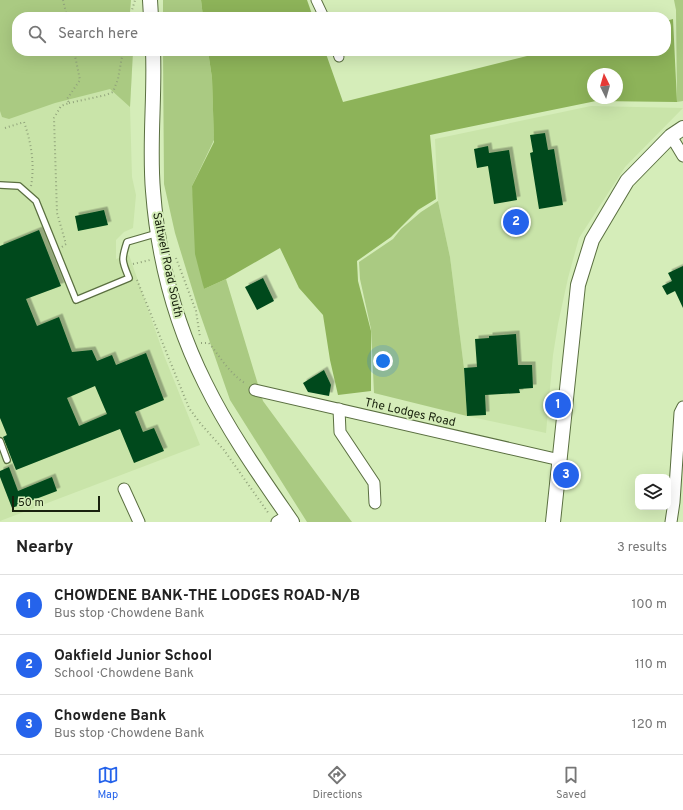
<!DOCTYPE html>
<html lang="en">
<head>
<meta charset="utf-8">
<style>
	body { margin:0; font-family:Overpass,sans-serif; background:#f2f2f2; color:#222 }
	.controls { position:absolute; right:12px; bottom:12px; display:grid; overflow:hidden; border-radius:8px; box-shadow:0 4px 16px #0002 }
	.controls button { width:36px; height:36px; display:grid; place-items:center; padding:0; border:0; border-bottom:1px solid #e0e0e0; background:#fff; color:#222; font:20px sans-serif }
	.compass { position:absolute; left:587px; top:68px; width:36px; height:36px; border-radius:50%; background:#fff; box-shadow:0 4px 16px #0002; rotate:355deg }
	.scale { position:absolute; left:12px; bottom:10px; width:88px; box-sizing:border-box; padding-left:4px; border:2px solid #18210d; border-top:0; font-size:11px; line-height:14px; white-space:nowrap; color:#18210d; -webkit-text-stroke:3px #d5edb9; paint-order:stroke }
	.you { position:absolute; left:383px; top:361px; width:14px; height:14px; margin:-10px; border:3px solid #fff; border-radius:50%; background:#1a73e8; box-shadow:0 0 0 6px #1a73e833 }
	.badge { display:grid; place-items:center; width:26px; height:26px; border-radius:50%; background:#2563eb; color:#fff; font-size:13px; font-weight:700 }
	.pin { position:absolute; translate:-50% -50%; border:2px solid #fff; box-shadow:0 1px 4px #0006 }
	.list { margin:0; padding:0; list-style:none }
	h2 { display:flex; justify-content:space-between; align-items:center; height:52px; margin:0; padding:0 16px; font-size:17px }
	h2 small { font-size:13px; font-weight:400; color:#767676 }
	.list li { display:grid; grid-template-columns:26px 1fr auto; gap:12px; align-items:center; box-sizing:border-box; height:60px; padding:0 16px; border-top:1px solid #e0e0e0 }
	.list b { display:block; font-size:15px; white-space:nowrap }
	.list p { margin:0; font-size:13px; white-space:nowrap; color:#767676 }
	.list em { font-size:13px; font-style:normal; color:#767676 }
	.icon { flex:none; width:22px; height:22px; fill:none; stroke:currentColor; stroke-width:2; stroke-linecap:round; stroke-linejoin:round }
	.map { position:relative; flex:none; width:683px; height:522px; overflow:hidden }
	.search { position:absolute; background:#fff; box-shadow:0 4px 16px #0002; left:12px; right:12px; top:12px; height:44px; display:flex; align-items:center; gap:10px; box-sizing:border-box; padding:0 14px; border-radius:16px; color:#767676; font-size:15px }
	.sheet { height:232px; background:#fff }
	nav { display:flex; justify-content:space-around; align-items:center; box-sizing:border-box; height:56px; border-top:1px solid #e0e0e0; background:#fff; font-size:11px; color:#767676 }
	nav a { display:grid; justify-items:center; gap:2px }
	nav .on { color:#2563eb }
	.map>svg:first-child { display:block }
</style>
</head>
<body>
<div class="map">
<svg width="683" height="522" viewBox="0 0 683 522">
	<defs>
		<filter id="shadow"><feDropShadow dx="3.5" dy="-3.5" stdDeviation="0" flood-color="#0004"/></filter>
	</defs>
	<rect width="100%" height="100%" fill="#d5edb9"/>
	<g fill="#c9e4a9">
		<path d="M0 0H131L130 12 134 17H17V51H133L130 107 132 177 136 195 133 228 124 232 116 240V259L129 255 165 358 200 445 0 521Z"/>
		<path d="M591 106 683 108 625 167 579 238 568 278 558 324 553 355 546 433 467 416 464 368 450 257 438 201 435 139Z"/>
	</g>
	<g fill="#aaca82">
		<path d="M0 0H131L130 12 134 17H17V51H133L130 107 110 89 55 103 9 119 2 117 0 111Z"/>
		<path d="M163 0H201L203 17H163Z"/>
		<path d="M674 0H683V101L677 102 676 10Z"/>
		<path d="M163 51H208L212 78 214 140 192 186 204 289 226 279 263 401 352 522H307L230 400 198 308 175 233 164 184Z"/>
		<path d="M438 201 450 257 464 368 467 416 374 393 371 329 360 279 359 262 393 239 401 229 421 212Z"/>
	</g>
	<g fill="#8db359" fill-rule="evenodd">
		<path d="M201 0H307L313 17H203Z"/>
		<path d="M673 19 677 102 596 101 430 135 436 199 418 210 391 237 357 261 358 281 371 331V391L338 395 330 360 323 315 299 288 280 248 226 279 204 289 195 254 192 186 214 142 212 78 208 51H325L343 102 547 51H666V21ZM593 74H617V98H593Z"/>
	</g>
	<g fill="#044a1b" fill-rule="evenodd" filter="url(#shadow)">
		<path d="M545 133 548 150 554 149 563 205 539 209 530 153 533 152 530 135Z"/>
		<path d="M488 146 489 153 509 150 517 200 494 204 488 166 477 168 474 149Z"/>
		<path d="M104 210 108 225 78 231 75 216Z"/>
		<path d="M39 230 61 286 26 299 37 326 59 317 72 352 92 350 97 361 112 355 116 365 146 353 164 400 135 412 143 432 154 428 164 451 134 463 120 429 16 470 3 437 7 435 0 418V246ZM95 386 107 414 79 426 67 398Z"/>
		<path d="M683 266V308L675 291 667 295 662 286 672 281 668 273Z"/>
		<path d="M263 278 274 301 257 310 245 287Z"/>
		<path d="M516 334 518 365H532L533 388 519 389 520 393 485 395 486 415 467 416 464 368 477 367 475 339 489 338V336Z"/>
		<path d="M324 370 331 385 329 396 308 392 303 383Z"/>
		<path d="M9 467 18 491 52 477 57 491 12 508 0 477V471Z"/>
	</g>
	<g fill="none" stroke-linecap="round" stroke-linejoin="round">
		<defs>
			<g id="service">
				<path d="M0 185 19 186 36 201 76 300 129 278C122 261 121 260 127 242L158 233"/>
				<path d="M0 441 7 460"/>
			</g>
			<g id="pedestrian">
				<path d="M316 0 324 17"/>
				<path d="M337 51 339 57"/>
			</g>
			<g id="minor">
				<path d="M671 136 683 156"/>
				<path d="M255 390 560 460"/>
				<path d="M339 409 340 432 374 483 375 503"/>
				<path d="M124 489 139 522"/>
				<path d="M277 522 287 516"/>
				<path d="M671 522 674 502 680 413 683 407"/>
			</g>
			<g id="tertiary">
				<path d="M150 0 151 17"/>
				<path d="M153 51C155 97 149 144 153 191 158 257 175 323 205 383 229 432 261 477 292 522"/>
				<path d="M553 522 578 285 592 240 627 181 671 136 683 128"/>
			</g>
		</defs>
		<use href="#service" stroke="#5a6f40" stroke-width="8"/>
		<use href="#pedestrian" stroke="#5a6f40" stroke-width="11"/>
		<use href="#minor" stroke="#5a6f40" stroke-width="13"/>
		<use href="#tertiary" stroke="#5a6f40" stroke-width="16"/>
		<g stroke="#91a37b" stroke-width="2" stroke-dasharray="1 3" stroke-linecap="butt">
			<path d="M63 0 67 17"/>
			<path d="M130 17 135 0"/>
			<path d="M69 103 106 95 113 92 118 79 123 51"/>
			<path d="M5 128 24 122C31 142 35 164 31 186"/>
			<path d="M62 247 66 244 57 213 54 118 61 106 69 103 67 99 80 80 74 51"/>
			<path d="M176 258 196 311 200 337"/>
			<path d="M133 264 150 260"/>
			<path d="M137 280 189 408 200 423 224 450 269 514"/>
			<path d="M201 343H209C221 358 229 373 246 384"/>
		</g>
		<use href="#service" stroke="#fff" stroke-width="5.5"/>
		<use href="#pedestrian" stroke="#fff" stroke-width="9"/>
		<use href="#minor" stroke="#fff" stroke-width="11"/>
		<use href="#tertiary" stroke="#fff" stroke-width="14"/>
	</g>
	<g text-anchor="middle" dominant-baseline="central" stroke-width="4" stroke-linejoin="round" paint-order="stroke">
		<g font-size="12" fill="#18210d" stroke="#d5edb9">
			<text transform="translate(167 265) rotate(78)">Saltwell Road South</text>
			<text transform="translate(410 413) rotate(13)">The Lodges Road</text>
		</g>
	</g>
</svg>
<div class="controls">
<button><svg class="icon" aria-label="layers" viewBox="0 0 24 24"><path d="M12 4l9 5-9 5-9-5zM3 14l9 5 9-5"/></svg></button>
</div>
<svg class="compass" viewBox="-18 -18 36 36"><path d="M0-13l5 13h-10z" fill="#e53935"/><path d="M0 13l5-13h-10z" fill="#767676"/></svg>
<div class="scale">50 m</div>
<div class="you"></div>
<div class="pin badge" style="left:558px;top:405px">1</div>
<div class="pin badge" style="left:516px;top:222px">2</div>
<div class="pin badge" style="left:566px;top:475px">3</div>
<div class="search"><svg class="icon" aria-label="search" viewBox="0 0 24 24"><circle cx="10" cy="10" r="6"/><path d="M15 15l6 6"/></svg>Search here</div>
</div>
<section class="sheet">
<h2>Nearby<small>3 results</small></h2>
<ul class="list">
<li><span class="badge">1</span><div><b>CHOWDENE BANK-THE LODGES ROAD-N/B</b><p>Bus stop · Chowdene Bank</p></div><em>100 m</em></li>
<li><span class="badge">2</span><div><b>Oakfield Junior School</b><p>School · Chowdene Bank</p></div><em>110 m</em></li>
<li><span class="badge">3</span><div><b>Chowdene Bank</b><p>Bus stop · Chowdene Bank</p></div><em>120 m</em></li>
</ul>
</section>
<nav>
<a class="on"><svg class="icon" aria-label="map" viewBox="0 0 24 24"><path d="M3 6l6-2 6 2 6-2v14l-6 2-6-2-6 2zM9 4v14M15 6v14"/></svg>Map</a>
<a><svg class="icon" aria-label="directions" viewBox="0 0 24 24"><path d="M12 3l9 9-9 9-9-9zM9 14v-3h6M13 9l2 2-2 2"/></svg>Directions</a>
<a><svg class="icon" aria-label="saved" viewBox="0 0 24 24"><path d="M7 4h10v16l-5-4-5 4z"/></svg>Saved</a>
</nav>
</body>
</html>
